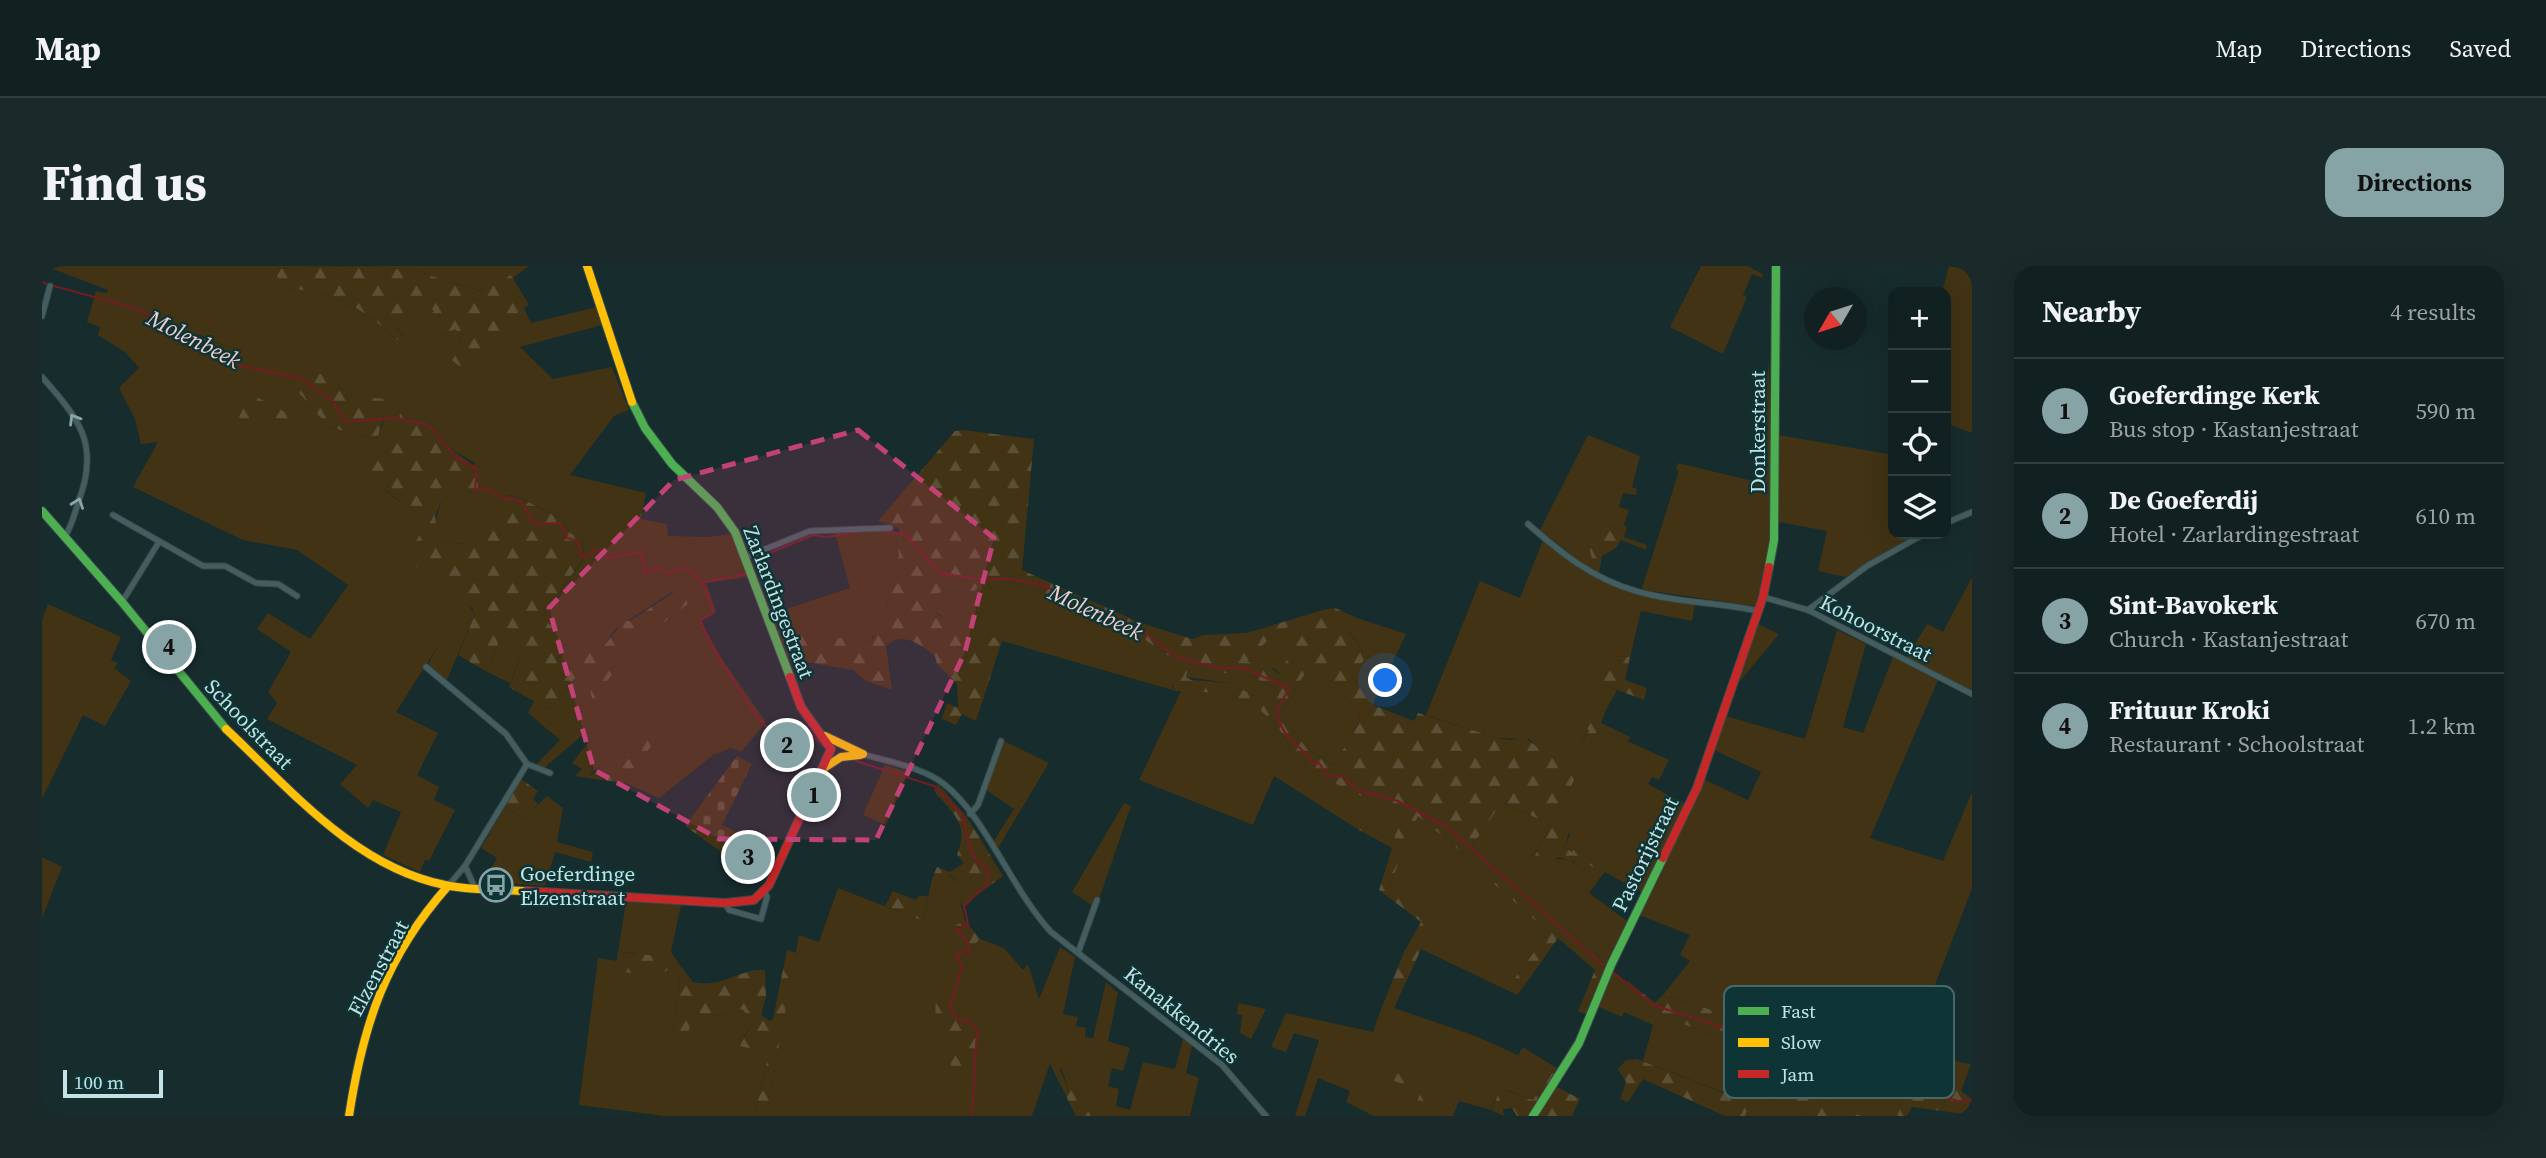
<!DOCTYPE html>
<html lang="en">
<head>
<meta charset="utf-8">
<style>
	body { margin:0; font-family:"Source Serif 4",serif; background:#1a292a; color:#f1f3f6 }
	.controls { position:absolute; right:21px; top:21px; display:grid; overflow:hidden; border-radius:14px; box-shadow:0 7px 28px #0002 }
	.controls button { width:63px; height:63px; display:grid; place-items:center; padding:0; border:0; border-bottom:2px solid #303e40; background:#112122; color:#f1f3f6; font:35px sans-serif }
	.compass { position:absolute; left:1762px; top:21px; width:63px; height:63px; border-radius:50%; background:#112122; box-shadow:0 7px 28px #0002; rotate:231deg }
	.scale { position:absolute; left:21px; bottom:18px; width:100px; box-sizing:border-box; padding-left:7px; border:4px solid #c2e3e5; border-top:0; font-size:19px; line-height:24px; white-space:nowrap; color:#c2e3e5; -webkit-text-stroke:5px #0e3436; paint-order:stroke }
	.you { position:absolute; left:1344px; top:415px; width:24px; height:24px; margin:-18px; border:5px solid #fff; border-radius:50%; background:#1a73e8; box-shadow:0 0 0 10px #1a73e833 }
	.badge { display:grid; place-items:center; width:46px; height:46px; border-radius:50%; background:#86a3a5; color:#111; font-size:23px; font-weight:700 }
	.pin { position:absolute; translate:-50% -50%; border:4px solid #fff; box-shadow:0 2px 7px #0006 }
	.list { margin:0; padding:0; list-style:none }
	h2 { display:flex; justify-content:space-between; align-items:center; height:91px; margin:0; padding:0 28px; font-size:30px }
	h2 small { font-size:23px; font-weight:400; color:#9ca3a5 }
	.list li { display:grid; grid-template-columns:46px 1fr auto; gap:21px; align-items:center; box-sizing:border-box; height:105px; padding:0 28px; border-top:2px solid #303e40 }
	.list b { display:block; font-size:26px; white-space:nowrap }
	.list p { margin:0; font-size:23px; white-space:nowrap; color:#9ca3a5 }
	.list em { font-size:23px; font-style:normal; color:#9ca3a5 }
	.icon { flex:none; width:38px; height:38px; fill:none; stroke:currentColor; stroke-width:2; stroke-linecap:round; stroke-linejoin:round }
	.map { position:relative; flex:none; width:1930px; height:850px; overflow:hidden; border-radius:21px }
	header { display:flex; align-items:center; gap:42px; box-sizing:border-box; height:98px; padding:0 35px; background:#112122; border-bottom:2px solid #303e40 }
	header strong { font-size:33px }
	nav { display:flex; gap:38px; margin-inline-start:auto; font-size:24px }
	.intro { display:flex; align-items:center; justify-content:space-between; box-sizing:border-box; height:168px; padding:0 42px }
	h1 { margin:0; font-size:49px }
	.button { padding:18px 32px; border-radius:21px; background:#86a3a5; color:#111; font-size:24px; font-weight:700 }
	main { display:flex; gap:42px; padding:0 42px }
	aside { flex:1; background:#112122; border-radius:21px; box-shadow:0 7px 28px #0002 }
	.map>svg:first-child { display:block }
</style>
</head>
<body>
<header>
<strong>Map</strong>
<nav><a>Map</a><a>Directions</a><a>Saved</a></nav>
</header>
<div class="intro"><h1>Find us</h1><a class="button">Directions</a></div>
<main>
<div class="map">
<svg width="1930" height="850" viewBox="0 0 1930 850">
	<defs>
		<pattern id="forest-firs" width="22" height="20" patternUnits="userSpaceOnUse" patternTransform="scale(1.75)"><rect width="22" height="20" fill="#413314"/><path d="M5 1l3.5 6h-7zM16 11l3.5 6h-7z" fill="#5b5036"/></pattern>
		<pattern id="cemetery-stones" width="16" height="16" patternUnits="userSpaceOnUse" patternTransform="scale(1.75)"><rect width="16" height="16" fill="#413314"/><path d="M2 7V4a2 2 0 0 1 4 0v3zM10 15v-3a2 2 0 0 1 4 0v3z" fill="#5b5036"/></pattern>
	</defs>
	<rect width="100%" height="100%" fill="#172c2d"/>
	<g fill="#413314" fill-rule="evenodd">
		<path d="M12 0H310L232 3 241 21C295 29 314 37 355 74L361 69 349 56 378 33 393 45 400 71 413 62 418 68V81L441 86C457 73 463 51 482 42L489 57 555 41 560 59 478 81 511 113 570 101 587 144 572 150 528 209 604 227 599 253 625 258 626 270 667 271 690 268 706 311 664 317 674 345 659 355 678 390 724 456 699 486 689 482 671 489 617 532 583 517 611 476 605 471 573 510 564 503 590 481 550 506 545 512 533 510 540 503 530 497 548 474 543 467 501 503 493 500 518 474 486 447 492 435 507 444 532 413 541 412 549 416 548 426C565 418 575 406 581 389L646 338 634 325 628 327 573 363 557 387 524 402 515 395 524 377 499 353 543 291 540 277 528 267 521 253C504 247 479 228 463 229L455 246 430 276C416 278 399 281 388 270L400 234 414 229 433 197 410 183 373 137 366 139 364 157 325 210 363 240 375 254 378 268 375 274 433 348 404 416 385 400 396 380 354 446 396 467 375 509 397 521 392 534 413 544 387 595 383 594 378 606 341 589 359 546 331 534 326 542 298 518 315 499 225 453 235 437 226 426 249 386 215 363 226 347 268 373 306 319 255 284 201 274 91 221 116 176 99 178 93 153 77 122 97 102 83 86 56 69 58 61 45 56 54 25 65 27 66 24 11 3ZM158 69 192 84 168 92 132 78ZM258 100 291 113 307 130 326 132 342 154 336 170 332 173 287 161 269 139Z"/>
		<path d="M316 0H487L471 12 469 9 440 25 370 4Z"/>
		<path d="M1659 0H1706L1721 8 1720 12 1710 8 1701 29 1705 31 1681 88 1628 61Z"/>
		<path d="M1907 0 1926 4 1930 0V167L1904 157V26H1900Z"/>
		<path d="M1727 94C1728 174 1739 263 1713 340L1602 324 1600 322 1637 205 1634 203 1636 197 1723 218 1721 155Z"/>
		<path d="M1546 169 1598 190 1590 221 1595 223 1594 229 1581 227 1577 241 1587 244 1580 264 1565 259 1550 268 1546 276 1550 294 1548 303 1498 264Z"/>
		<path d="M1737 169 1851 189V268H1875L1803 311 1776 305 1785 265 1737 256Z"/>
		<path d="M836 262 851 264 858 269 854 276 857 290C847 302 854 315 845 326L846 347 831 359 833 366 828 376C810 368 791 373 775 383L759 369 741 377 729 348 808 322 793 267Z"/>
		<path d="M1501 274C1551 318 1588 329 1653 337L1650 355 1599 345 1588 391 1569 390 1561 419 1575 424 1563 446 1548 439 1544 448 1541 447 1547 463 1520 513 1512 507 1521 492 1519 487 1509 483 1501 486 1487 473 1456 472 1384 449 1438 315 1478 332Z"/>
		<path d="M1930 311V425L1865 391 1885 358 1901 366Z"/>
		<path d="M943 314 950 324 956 323 962 315 973 317 1077 356 1134 395 1130 421 1134 425 960 375 919 360 891 345 892 333 901 323 932 325Z"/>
		<path d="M6 338 79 371 69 394 76 397 72 402 89 415 63 460 41 449 0 533V355Z"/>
		<path d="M1315 352 1364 368 1333 433 1308 410 1325 390 1306 364Z"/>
		<path d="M1256 356H1261L1263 360 1244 414 1233 403 1204 397 1232 368Z"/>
		<path d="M1716 358 1737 368 1694 420Z"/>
		<path d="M1795 364 1824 378 1801 461 1821 467 1851 391 1896 414 1828 572 1901 595 1930 526V623L1870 778 1820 764 1812 788 1621 729 1648 695 1638 689 1648 669 1597 649 1646 550 1661 513 1706 534 1719 506 1672 484 1684 450 1763 473Z"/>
		<path d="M460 368 482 384 468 417 445 406Z"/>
		<path d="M1146 401 1211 411 1234 423 1228 437 1187 417 1144 411Z"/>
		<path d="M1264 406 1302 430 1318 448 1317 457 1293 499C1264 489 1254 469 1240 444Z"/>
		<path d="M1139 425 1183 427 1215 441 1236 461 1250 485 1267 505 1362 550 1351 575 1320 559 1317 564 1232 510 1211 559 1097 514Z"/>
		<path d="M1557 462 1627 494 1617 514 1610 511 1606 518 1643 538 1599 626 1572 611 1574 608 1533 582 1530 586 1523 581 1528 568 1515 550Z"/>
		<path d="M960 474 1007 497 956 582 951 576 972 543 944 524Z"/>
		<path d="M843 499 867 506 844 559 821 549Z"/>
		<path d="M505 530 521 542 515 576 551 586 549 596 513 586 503 620 442 616 455 592 439 582 463 541 482 552Z"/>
		<path d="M1459 536 1509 559 1490 594 1527 593 1541 605 1547 599 1561 608 1547 627 1585 655 1565 697 1461 608 1452 618 1507 666 1473 712 1482 720 1475 729 1379 683 1393 653 1353 626 1348 618 1376 549 1445 607 1453 597 1430 580Z"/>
		<path d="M1082 537 1089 540 1054 642 1030 626Z"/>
		<path d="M0 591 20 601 0 652Z"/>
		<path d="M906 609 923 620 917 631 923 654 908 673 918 689H923L938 673 962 682 981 704 986 698 997 733 1018 681 1033 691 1021 748 1036 751 1034 760 1044 762 1043 771 1051 772 1064 716 1076 727 1066 775 1088 782 1081 805 1070 802 1066 820 1077 823 1074 840 1088 844 1101 796 1133 803 1141 773 1150 780 1144 807 1157 812 1148 850H1049L1033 821 1027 824 1013 783 990 850H724L757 669 777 676 796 622 881 655 890 613 901 618Z"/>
		<path d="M584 636 639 639 629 686 637 698 633 699 638 715 631 765 651 747 681 750 700 743 711 755 702 771 727 787 712 850H622L537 839 556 692 575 695 573 705 593 687 576 686Z"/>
		<path d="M1571 705 1623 752 1861 834 1855 850H1819L1710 802 1696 832 1601 795 1611 759 1582 746 1580 751 1557 741Z"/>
		<path d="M1196 737 1224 743 1209 773 1198 767 1200 749 1195 748Z"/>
		<path d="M1352 742 1431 769 1476 789 1481 781 1513 801 1491 834 1464 824 1452 835 1449 844 1417 835 1411 850H1382L1393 820 1351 814 1380 825 1370 850H1332L1304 836 1308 825 1276 812 1263 850H1253L1277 774 1252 767 1244 786 1229 781 1244 747 1331 766 1336 751 1346 754Z"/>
		<path d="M1873 784 1922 797 1912 817 1860 816Z"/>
		<path d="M1713 825 1766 850H1703Z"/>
	</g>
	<g fill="url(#forest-firs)" fill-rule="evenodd">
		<path d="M316 0 370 4 439 25 469 9 487 39C457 54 451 91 419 102L410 94C416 82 424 74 413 63L399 71 384 54 392 45 379 34 349 56 361 70 355 74C315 37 295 29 241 21L231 3Z"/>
		<path d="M131 59 192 84 190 94C175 99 126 79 119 65L122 60Z"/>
		<path d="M258 100 291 113 307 130 343 133 348 150 340 156 336 170 332 173 287 161 252 121 248 107Z"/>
		<path d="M209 128 256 153 246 169 219 156 205 157 197 151Z"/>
		<path d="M373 137 410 183 438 204 435 228 414 229 400 234 393 249 394 265 388 270C399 281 416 278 430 276L455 246 463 229C481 229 503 247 521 253L528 267 538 272 543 290 499 353 520 366 519 374 524 376 515 394 524 402 537 381 557 386 582 355H588L634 325 645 330 646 338 581 389 577 400 561 420 573 429 559 441C548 435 548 427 549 416L541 412 532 413 507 444 467 421 482 384 460 368 445 406 416 389 433 348 430 342 364 293 378 268C372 240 346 227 324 210L364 157 357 150 365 139Z"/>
		<path d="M921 164 992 173 980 304 1099 357 1150 373 1162 369 1205 367 1284 343 1293 342 1315 352 1306 365 1325 390 1309 411 1333 433 1331 439 1372 455 1376 447 1456 472 1468 474 1482 471 1501 485 1509 483 1519 487 1521 492 1513 507 1520 512 1547 464 1536 458 1541 446 1544 448 1548 439 1563 446 1559 457 1588 471 1586 475 1557 462 1515 550 1529 557 1523 581 1530 586 1533 582 1574 608 1572 611 1563 606 1561 608 1547 599 1535 609 1531 603 1533 596 1517 591 1503 600 1490 595 1509 559 1460 536 1430 580 1454 597 1445 607 1376 550 1348 618 1354 626 1393 653 1346 755 1336 751 1362 686 1379 656 1337 624 1350 582 1317 564 1320 559 1351 575 1361 550 1267 505 1250 485 1236 461 1215 441 1183 427 1134 425C1126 416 1130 405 1134 395L1077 356 973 317 963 315 956 323 950 324 943 314 932 325 901 323 892 333 891 345 896 349 960 375 934 455 920 448 914 459 900 453 905 437 916 442 915 418 895 398 893 390C879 379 861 364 844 380L850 424 824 415 811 404 747 393 741 377 759 369 768 371 775 383C794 371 806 366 828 376L832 372 831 354 846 347 845 326C854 315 847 302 857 290L854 273 858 269 857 262 836 255 913 165ZM1256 356H1261L1263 360 1243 397 1244 413 1220 396H1205L1232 368ZM1146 402 1211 411 1234 423 1228 437 1187 417 1149 414 1144 411ZM1264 406 1302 430 1318 448 1317 457 1292 499C1264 489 1254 469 1240 444Z"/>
		<path d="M1565 259 1579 264 1581 259 1585 261 1582 271 1605 279 1604 284 1579 274 1574 282 1560 290 1557 307 1548 303 1550 294 1546 276 1550 268Z"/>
		<path d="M1568 390 1588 391 1583 414 1605 422 1602 434 1557 417 1556 412Z"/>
		<path d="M605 470 612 476 583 517 545 512 588 478 590 481 565 502 573 510Z"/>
		<path d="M479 513 496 525 491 533 496 538 482 552 462 540Z"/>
		<path d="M896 518 924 550 961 610 920 640 917 631 923 620 907 609 901 618 890 613 895 601 908 606 922 597 915 589C928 558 911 548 892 525Z"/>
		<path d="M1461 607 1565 697 1543 748 1536 745 1553 704 1516 672 1482 720 1473 712 1507 666 1452 618Z"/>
		<path d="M851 625 874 634 877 630H886L881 655 843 640Z"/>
		<path d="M923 654 938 673 923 689 918 690 908 673V663Z"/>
		<path d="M745 684 754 687 724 850H712L727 787 698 780 711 755 700 743 681 750 651 747 646 768 631 765 638 715 632 699 617 710 573 705 576 686 626 691 632 699 637 698 651 716C681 723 700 701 723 704L724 730 719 749 728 755 731 753Z"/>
		<path d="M1586 715 1613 737 1621 729 1812 788 1820 764 1874 780 1861 816 1912 817 1922 797 1929 798 1919 825 1930 833V849L1870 841 1865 850H1855L1861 834 1623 752 1582 718Z"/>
		<path d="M894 719 907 722 908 738 938 754 931 809 926 814H916L911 807 908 795 910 780 893 762Z"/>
		<path d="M1013 782 1022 799 1018 804 1027 824 1033 821 1049 850H1034L1007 796Z"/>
		<path d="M1595 793 1695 832 1710 802 1819 850H1766L1713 825 1703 850H1683L1601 813 1586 836 1578 833 1584 816 1576 803 1584 794Z"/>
		<path d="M1513 801 1516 803 1487 850H1475L1470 842 1461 843 1462 850 1449 844 1459 823 1491 834Z"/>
		<path d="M1353 805 1393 820 1382 850H1370L1379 825 1350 814Z"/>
		<path d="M1513 820 1538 833 1530 850H1496Z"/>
	</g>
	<path fill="url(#cemetery-stones)" d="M695 490 710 498 680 559 723 579 721 589 691 569 682 585 706 605 643 560Z"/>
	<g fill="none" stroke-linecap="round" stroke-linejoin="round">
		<g stroke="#751b26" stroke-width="2">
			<path d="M0 16 5 18"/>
			<path d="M12 20 92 42 171 79 199 100 258 112 289 133 304 156 351 152 382 158 392 164 413 191 435 203 433 224 447 223 460 232 479 235 492 258 518 257 525 272 536 275 539 291 543 292 554 283 565 292 600 286 603 308 617 301 626 308 640 301C661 309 662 323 671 343V347L659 354C659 366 715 455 726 462 730 464 737 466 742 466L759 457 781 480"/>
			<path d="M841 265 863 268 898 307 936 313H970L1002 320 1096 361 1134 391 1181 403 1199 401 1247 422 1234 447C1237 454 1240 463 1244 468 1253 480 1264 484 1271 498L1277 497 1285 509 1300 511 1315 524 1356 535 1405 561 1563 701"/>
			<path d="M711 294 771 269 785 271 818 266"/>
			<path d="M662 316 703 308"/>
			<path d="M814 495 892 520 920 549 930 589 947 606 945 618 922 640 926 658 915 664 925 675 928 685 913 688 920 700 908 741 913 752 929 757 935 764 930 850"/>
			<path d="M1572 707 1611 739 1871 822 1916 835 1930 834"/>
		</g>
		<defs>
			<g id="street">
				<path d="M0 50 8 20"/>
				<path d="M0 111C37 153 58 178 37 234 33 246 30 260 23 270"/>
				<path d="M71 249 161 300H183L214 317 236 318 255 330"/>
				<path d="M1904 257 1930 246"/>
				<path d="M1486 258C1519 287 1551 313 1594 325 1634 337 1676 336 1716 345"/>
				<path d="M704 291 768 265 848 262"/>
				<path d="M1721 331 1766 344 1930 428"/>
				<path d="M80 336 117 276"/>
				<path d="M1766 344 1825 300 1882 268"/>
				<path d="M384 401 464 468 485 498 508 507"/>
				<path d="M821 488C846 496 880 501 902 518 943 550 970 624 1009 666L1180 799 1224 850"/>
				<path d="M928 548 936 539 959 475"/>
				<path d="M423 600 433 622"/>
				<path d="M406 620 423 600 485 498"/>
				<path d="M683 637 687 644 719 653 725 631 723 626"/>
				<path d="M1036 687 1055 634"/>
			</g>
			<g id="fast">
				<path d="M590 136 603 162 630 198 675 241 693 266 748 411"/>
				<path d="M0 245 80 336 184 463"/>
				<path d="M1727 301 1732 274 1734 0"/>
				<path d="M1491 850 1537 777 1569 699 1621 592"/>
			</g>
			<g id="slow">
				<path d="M545 0 590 136"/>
				<path d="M184 463C248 523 313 601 403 619 429 625 458 623 484 625"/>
				<path d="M783 470 821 488"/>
				<path d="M782 502 799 491 818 489"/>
				<path d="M307 850C321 759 343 691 406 620"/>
			</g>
			<g id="jam">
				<path d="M1621 592 1655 522 1721 331 1727 301"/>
				<path d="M484 625 683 637 712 634 727 619 789 483 759 441 748 411"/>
			</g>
		</defs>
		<use href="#street" stroke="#37494b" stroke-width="7"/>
		<use href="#fast" stroke="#37494b" stroke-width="10"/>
		<use href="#slow" stroke="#37494b" stroke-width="10"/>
		<use href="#jam" stroke="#37494b" stroke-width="10"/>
		<use href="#street" stroke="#445e5f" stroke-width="5"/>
		<use href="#fast" stroke="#4caf50" stroke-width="8"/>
		<use href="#slow" stroke="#ffc107" stroke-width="8"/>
		<use href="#jam" stroke="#c62828" stroke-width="8"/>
	</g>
	<defs><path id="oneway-chevron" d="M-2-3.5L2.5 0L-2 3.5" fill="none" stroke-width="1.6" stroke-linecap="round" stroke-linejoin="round" transform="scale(1.75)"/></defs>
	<g stroke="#89a7a9">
		<use href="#oneway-chevron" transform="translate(32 153) rotate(-121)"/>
		<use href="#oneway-chevron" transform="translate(36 237) rotate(-70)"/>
	</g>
	<path fill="#c24177" fill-opacity="0.2" stroke="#c24177" stroke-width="5" stroke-dasharray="14 9" stroke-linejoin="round" d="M816 164 952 272 923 386 834 574 677 573 552 504 507 342 632 214Z"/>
	<defs>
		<symbol id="bus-ring" viewBox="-11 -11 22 22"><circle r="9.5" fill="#0e3436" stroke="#86a3a5" stroke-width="1.5"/><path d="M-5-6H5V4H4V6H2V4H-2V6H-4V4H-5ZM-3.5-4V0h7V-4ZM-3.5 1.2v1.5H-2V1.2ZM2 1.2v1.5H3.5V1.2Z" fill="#86a3a5"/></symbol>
	</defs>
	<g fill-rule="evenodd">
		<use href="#bus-ring" x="435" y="600" width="38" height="38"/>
	</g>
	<g text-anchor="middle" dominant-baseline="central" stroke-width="5" stroke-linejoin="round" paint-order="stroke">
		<g font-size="21" fill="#c2e3e5" stroke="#0e3436">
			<text transform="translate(1715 166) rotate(-90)">Donkerstraat</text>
			<text transform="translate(737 336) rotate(69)">Zarlardingestraat</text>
			<text transform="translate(1834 362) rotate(27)">Kohoorstraat</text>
			<text transform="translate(207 458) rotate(46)">Schoolstraat</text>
			<text transform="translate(1603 588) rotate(-64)">Pastorijstraat</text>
			<text transform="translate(336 702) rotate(-62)">Elzenstraat</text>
			<text transform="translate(1140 749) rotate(39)">Kanakkendries</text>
		</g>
		<g font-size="21" fill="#c2e3e5" stroke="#0e3436" text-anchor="start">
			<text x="478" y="607">Goeferdinge<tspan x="478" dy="24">Elzenstraat</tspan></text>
		</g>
		<g font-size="23" font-style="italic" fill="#f1cecc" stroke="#0e3436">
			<text transform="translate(152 73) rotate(27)">Molenbeek</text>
			<text transform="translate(1054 346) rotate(25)">Molenbeek</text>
		</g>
	</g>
	<rect x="1682" y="720" width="230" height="112" rx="10" fill="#0e3436" stroke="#44696b" stroke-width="2"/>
	<rect x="1696" y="741" width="31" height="8" fill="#4caf50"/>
	<rect x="1696" y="772" width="31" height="9" fill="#ffc107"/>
	<rect x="1696" y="804" width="31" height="8" fill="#c62828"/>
	<g font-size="19" fill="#c2e3e5">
		<text x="1739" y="752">Fast</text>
		<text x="1739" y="783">Slow</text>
		<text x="1739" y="815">Jam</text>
	</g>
</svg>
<div class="controls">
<button>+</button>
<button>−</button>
<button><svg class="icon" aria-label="locate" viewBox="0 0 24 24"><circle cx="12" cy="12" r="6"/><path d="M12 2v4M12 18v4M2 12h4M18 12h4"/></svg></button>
<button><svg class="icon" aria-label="layers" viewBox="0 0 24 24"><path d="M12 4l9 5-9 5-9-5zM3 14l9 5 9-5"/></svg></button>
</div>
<svg class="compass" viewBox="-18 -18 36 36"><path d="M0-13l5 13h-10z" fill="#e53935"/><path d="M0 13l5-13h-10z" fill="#9ca3a5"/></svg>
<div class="scale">100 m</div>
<div class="you"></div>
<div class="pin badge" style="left:772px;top:529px">1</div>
<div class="pin badge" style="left:745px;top:479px">2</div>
<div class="pin badge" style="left:706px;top:591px">3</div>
<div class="pin badge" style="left:127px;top:381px">4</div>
</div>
<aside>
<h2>Nearby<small>4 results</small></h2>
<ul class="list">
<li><span class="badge">1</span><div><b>Goeferdinge Kerk</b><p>Bus stop · Kastanjestraat</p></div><em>590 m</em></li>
<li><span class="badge">2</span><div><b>De Goeferdij</b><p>Hotel · Zarlardingestraat</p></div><em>610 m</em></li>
<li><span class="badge">3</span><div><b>Sint-Bavokerk</b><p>Church · Kastanjestraat</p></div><em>670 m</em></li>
<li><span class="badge">4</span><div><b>Frituur Kroki</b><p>Restaurant · Schoolstraat</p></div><em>1.2 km</em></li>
</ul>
</aside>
</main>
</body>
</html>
